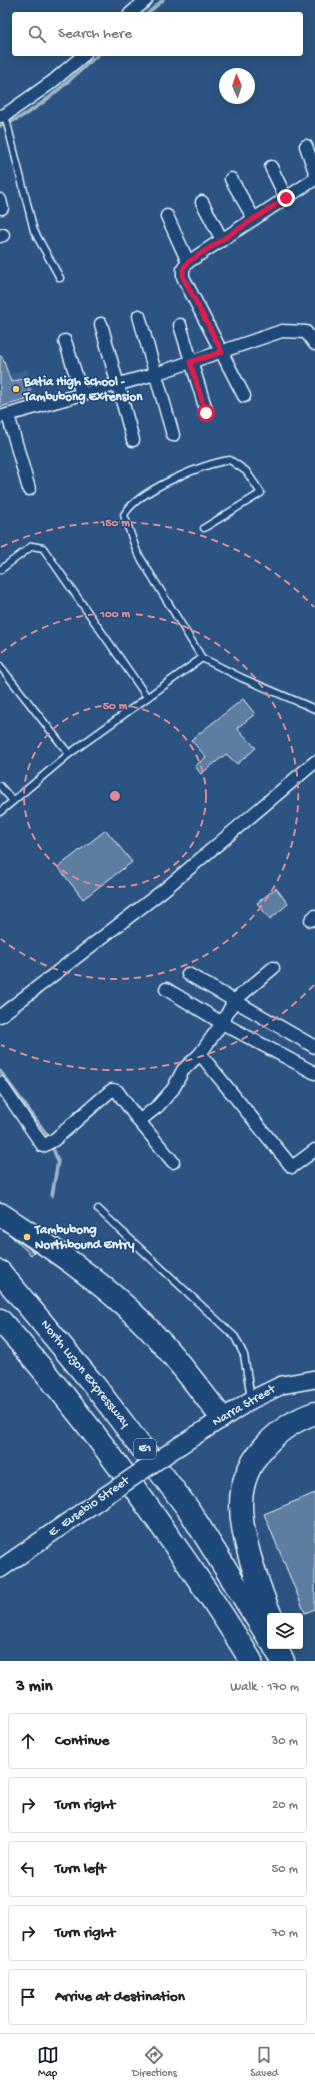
<!DOCTYPE html>
<html lang="en">
<head>
<meta charset="utf-8">
<style>
	body { margin:0; font-family:"Gochi Hand",sans-serif; background:#f2f2f2; color:#222 }
	.controls { position:absolute; right:12px; bottom:12px; display:grid; overflow:hidden; border-radius:4px; box-shadow:0 2px 10px #0003 }
	.controls button { width:36px; height:36px; display:grid; place-items:center; padding:0; border:0; border-bottom:1px solid #e0e0e0; background:#fff; color:#222; font:20px sans-serif }
	.compass { position:absolute; left:219px; top:68px; width:36px; height:36px; border-radius:50%; background:#fff; box-shadow:0 2px 10px #0003; rotate:357deg }
	.stop { position:absolute; width:12px; height:12px; margin:-9px; border:3px solid #e11d48; border-radius:50%; background:#fff }
	.stop.end { background:#e11d48; border-color:#fff; box-shadow:0 1px 4px #0008 }
	.list { margin:0; padding:0; list-style:none }
	h2 { display:flex; justify-content:space-between; align-items:center; height:52px; margin:0; padding:0 16px; font-size:17px }
	h2 small { font-size:13px; font-weight:400; color:#767676 }
	.list li { display:grid; grid-template-columns:26px 1fr auto; gap:12px; align-items:center; box-sizing:border-box; height:56px; margin:0 8px 8px; padding:0 8px; border:1px solid #e0e0e0; border-radius:4px }
	.list b { display:block; font-size:15px; white-space:nowrap }
	.list em { font-size:13px; font-style:normal; color:#767676 }
	.icon { flex:none; width:22px; height:22px; fill:none; stroke:currentColor; stroke-width:2; stroke-linecap:round; stroke-linejoin:round }
	.map { position:relative; flex:none; width:315px; height:1661px; overflow:hidden }
	.search { position:absolute; background:#fff; box-shadow:0 2px 10px #0003; left:12px; right:12px; top:12px; height:44px; display:flex; align-items:center; gap:10px; box-sizing:border-box; padding:0 14px; border-radius:4px; color:#767676; font-size:15px }
	.sheet { height:372px; background:#fff }
	nav { display:flex; justify-content:space-around; align-items:center; box-sizing:border-box; height:56px; border-top:1px solid #e0e0e0; background:#fff; font-size:11px; color:#767676 }
	nav a { display:grid; justify-items:center; gap:2px }
	nav .on { color:#111827 }
	.map>svg:first-child { display:block }
</style>
</head>
<body>
<div class="map">
<svg width="315" height="1661" viewBox="0 0 315 1661">
	<rect width="100%" height="100%" fill="#2b5482"/>
	<filter id="ink" filterUnits="userSpaceOnUse"><feTurbulence type="fractalNoise" baseFrequency=".025" numOctaves="2"/><feDisplacementMap in="SourceGraphic" scale="8" xChannelSelector="R" yChannelSelector="G"/><feConvolveMatrix kernelMatrix="1 2 1 2 8 2 1 2 1" color-interpolation-filters="sRGB"/></filter>
	<g filter="url(#ink)">
		<path fill="#3a608b" d="M27 369 37 402 0 413V377Z"/>
		<g fill="none" stroke-linecap="round" stroke-linejoin="round">
			<g stroke="#a0b6cb" stroke-width="3.5">
				<path d="M147 14 163 0"/>
				<path d="M0 126C36 115 71 78 99 54"/>
				<path d="M0 1071 48 1136 58 1161 52 1196"/>
			</g>
		</g>
		<g fill="#5d7da1" stroke="#e8f1f8">
			<path d="M0 356H2L11 382 26 378 32 398 0 407Z"/>
			<path d="M243 699 255 714 237 728 256 748 237 764 226 754 201 774 195 766 206 757 191 740Z"/>
			<path d="M106 830 132 862 83 899 58 867Z"/>
			<path d="M276 888 288 904 270 919 257 903Z"/>
			<path d="M10 1235 30 1249 34 1252 31 1255Z"/>
			<path d="M315 1493V1609L305 1613 264 1514Z"/>
		</g>
		<g fill="none" stroke-linecap="round" stroke-linejoin="round">
			<defs>
				<g id="lane">
					<path d="M5 115 34 231 60 278"/>
					<path d="M204 528 261 493 246 471 230 460C203 464 138 490 124 515L137 552 202 658 242 678 315 709"/>
					<path d="M0 570 32 546 43 548 147 697"/>
					<path d="M0 666 69 754"/>
					<path d="M0 786 13 801"/>
					<path d="M0 812 69 754 202 658"/>
					<path d="M98 1209 235 1337 244 1355 251 1398"/>
				</g>
				<g id="street">
					<path d="M130 14 146 0"/>
					<path d="M0 116 5 115 52 82 85 54"/>
					<path d="M306 146 315 172"/>
					<path d="M271 167 286 198"/>
					<path d="M231 179 254 219"/>
					<path d="M0 200 2 208"/>
					<path d="M202 202 222 240"/>
					<path d="M167 216 188 262"/>
					<path d="M0 236 3 235"/>
					<path d="M139 316 173 435"/>
					<path d="M101 324 133 440"/>
					<path d="M180 325 207 413"/>
					<path d="M65 341 82 394"/>
					<path d="M244 396 183 277V269L188 262 315 179"/>
					<path d="M8 415 29 489"/>
					<path d="M0 417 155 374 282 331 306 332 315 344"/>
					<path d="M311 920 315 916"/>
					<path d="M188 974 315 1047"/>
					<path d="M166 989 222 1023 315 1073"/>
					<path d="M0 1016 165 889 315 762"/>
					<path d="M200 1054 292 1167 315 1150"/>
					<path d="M0 1083 43 1146 54 1140 108 1093 112 1090 117 1091 139 1121 173 1162"/>
					<path d="M139 1121 158 1106 173 1089 183 1070 200 1054 222 1023 234 1001 273 968"/>
				</g>
				<g id="secondary">
					<path d="M179 1446 251 1400 282 1385 315 1379"/>
					<path d="M0 1569 105 1496"/>
				</g>
				<g id="highway">
					<path d="M0 1214C49 1246 100 1280 141 1321 171 1351 196 1384 221 1417"/>
					<path d="M0 1272 94 1385 189 1510 270 1640"/>
					<path d="M0 1320C64 1391 122 1468 176 1547 202 1584 228 1622 251 1661"/>
					<path d="M271 1616C264 1601 259 1586 254 1570 247 1549 241 1527 241 1504 241 1461 277 1426 315 1413"/>
					<path d="M274 1646 283 1661"/>
				</g>
			</defs>
			<use href="#lane" stroke="#e8f1f8" stroke-width="9"/>
			<use href="#street" stroke="#e8f1f8" stroke-width="15"/>
			<use href="#secondary" stroke="#e8f1f8" stroke-width="20"/>
			<use href="#highway" stroke="#e8f1f8" stroke-width="25"/>
			<use href="#lane" stroke="#1f4a7a" stroke-width="6"/>
			<use href="#street" stroke="#1f4a7a" stroke-width="12"/>
			<use href="#secondary" stroke="#1f4a7a" stroke-width="17"/>
			<use href="#highway" stroke="#1f4a7a" stroke-width="22"/>
			<defs>
				<path id="secondary-bridge" d="M105 1496 179 1446"/>
			</defs>
			<use href="#secondary-bridge" stroke="#e8f1f8" stroke-width="20" stroke-linecap="butt"/>
			<use href="#secondary-bridge" stroke="#1f4a7a" stroke-width="17"/>
		</g>
	</g>
	<g fill="none" stroke-linecap="round" stroke-linejoin="round" filter="url(#ink)">
		<path stroke="#e11d48" stroke-width="5" d="M206 413 190 362 222 352 183 277V269L188 262 286 198"/>
	</g>
	<g fill="none" stroke="#df8c90" stroke-width="2" stroke-dasharray="7 5">
		<circle cx="115" cy="796" r="91"/>
		<path d="M1 653A183 183 0 1 1 1 939"/>
		<path d="M314 985A274 274 0 0 1 1 1045M1 547A274 274 0 0 1 314 607"/>
	</g>
	<g fill="#ffd166" stroke="#1f4a7a" stroke-width="1.5">
		<circle cx="16" cy="389" r="4"/>
		<circle cx="27" cy="1237" r="4"/>
	</g>
	<g text-anchor="middle" dominant-baseline="central" stroke-width="3" stroke-linejoin="round" paint-order="stroke">
		<rect fill="#1f4a7a" stroke="#acbfd2" stroke-width="1" x="134" y="1439" width="22" height="20" rx="3"/>
		<g font-size="12" font-weight="bold" fill="#e8f1f8">
			<text x="145" y="1449">E1</text>
		</g>
		<g font-size="13" font-weight="bold" fill="#e8f1f8" stroke="#1f4a7a" text-anchor="start">
			<text x="24" y="382">Batia High School -<tspan x="24" dy="15">Tambubong Extension</tspan></text>
			<text x="35" y="1230">Tambubong<tspan x="35" dy="15">Northbound Entry</tspan></text>
		</g>
		<g font-size="13" fill="#e8f1f8" stroke="#1f4a7a">
			<text transform="translate(85 1374) rotate(51)">North Luzon Expressway</text>
			<text transform="translate(244 1406) rotate(-30)">Narra Street</text>
			<text transform="translate(89 1507) rotate(-35)">E. Eusebio Street</text>
		</g>
	</g>
	<circle cx="115" cy="796" r="6" fill="#df8c90" stroke="#1f4a7a" stroke-width="2"/>
	<g font-size="12" text-anchor="middle" font-weight="bold" fill="#df8c90" stroke="#1f4a7a" stroke-width="3" stroke-linejoin="round" paint-order="stroke">
		<text x="115" y="526">150 m</text>
		<text x="115" y="617">100 m</text>
		<text x="115" y="709">50 m</text>
	</g>
</svg>
<div class="controls">
<button><svg class="icon" aria-label="layers" viewBox="0 0 24 24"><path d="M12 4l9 5-9 5-9-5zM3 14l9 5 9-5"/></svg></button>
</div>
<svg class="compass" viewBox="-18 -18 36 36"><path d="M0-13l5 13h-10z" fill="#e53935"/><path d="M0 13l5-13h-10z" fill="#767676"/></svg>
<div class="stop" style="left:206px;top:413px"></div>
<div class="stop end" style="left:286px;top:198px"></div>
<div class="search"><svg class="icon" aria-label="search" viewBox="0 0 24 24"><circle cx="10" cy="10" r="6"/><path d="M15 15l6 6"/></svg>Search here</div>
</div>
<section class="sheet">
<h2>3 min<small>Walk · 170 m</small></h2>
<ul class="list">
<li><svg class="icon" aria-label="ahead" viewBox="0 0 24 24"><path d="M12 20V5M6 11l6-6 6 6"/></svg><div><b>Continue</b></div><em>30 m</em></li>
<li><svg class="icon" aria-label="right" viewBox="0 0 24 24"><path d="M7 20v-9h11M14 6l5 5-5 5"/></svg><div><b>Turn right</b></div><em>20 m</em></li>
<li><svg class="icon" aria-label="left" viewBox="0 0 24 24"><path d="M17 20v-9H6M10 6l-5 5 5 5"/></svg><div><b>Turn left</b></div><em>50 m</em></li>
<li><svg class="icon" aria-label="right" viewBox="0 0 24 24"><path d="M7 20v-9h11M14 6l5 5-5 5"/></svg><div><b>Turn right</b></div><em>70 m</em></li>
<li><svg class="icon" aria-label="arrive" viewBox="0 0 24 24"><path d="M6 21V4h12l-3 4 3 4H6"/></svg><div><b>Arrive at destination</b></div></li>
</ul>
</section>
<nav>
<a class="on"><svg class="icon" aria-label="map" viewBox="0 0 24 24"><path d="M3 6l6-2 6 2 6-2v14l-6 2-6-2-6 2zM9 4v14M15 6v14"/></svg>Map</a>
<a><svg class="icon" aria-label="directions" viewBox="0 0 24 24"><path d="M12 3l9 9-9 9-9-9zM9 14v-3h6M13 9l2 2-2 2"/></svg>Directions</a>
<a><svg class="icon" aria-label="saved" viewBox="0 0 24 24"><path d="M7 4h10v16l-5-4-5 4z"/></svg>Saved</a>
</nav>
</body>
</html>
